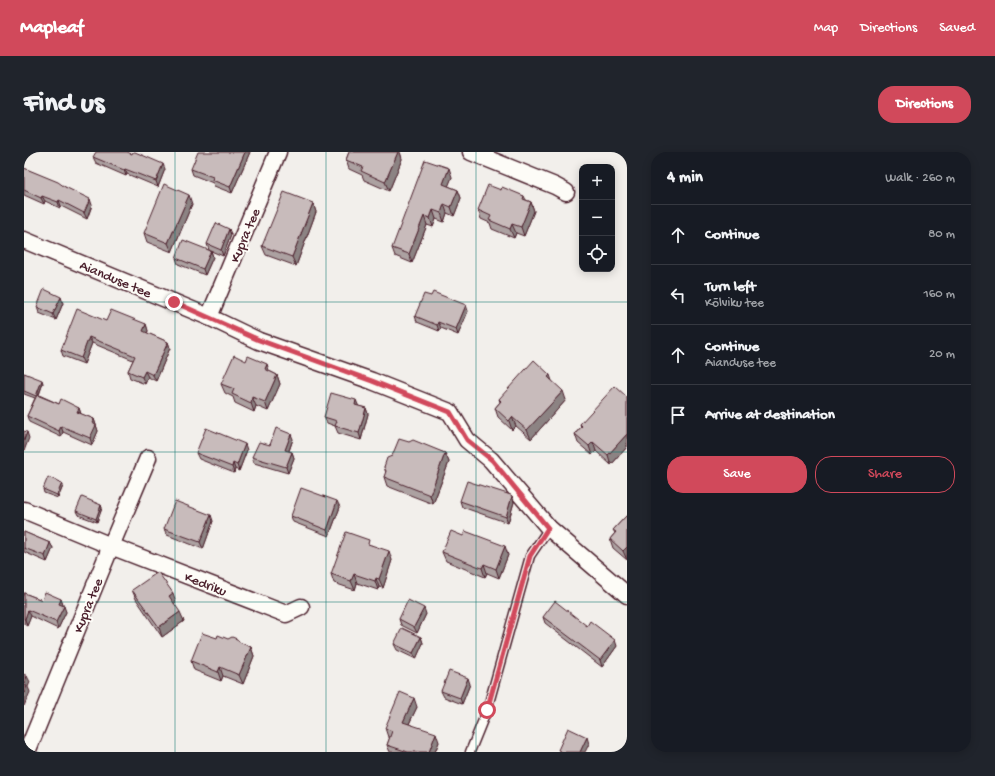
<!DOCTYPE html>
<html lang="en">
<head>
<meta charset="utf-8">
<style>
  body { margin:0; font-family:"Gochi Hand",sans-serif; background:#20242c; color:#f1f3f6 }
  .controls { position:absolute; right:12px; top:12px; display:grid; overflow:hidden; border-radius:8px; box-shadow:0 2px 10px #0003 }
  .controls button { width:36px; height:36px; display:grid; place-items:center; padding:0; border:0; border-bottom:1px solid #363941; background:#171b24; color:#f1f3f6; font:20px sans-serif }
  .stop { position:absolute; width:12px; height:12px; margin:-9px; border:3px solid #d1495b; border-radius:50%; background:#fff }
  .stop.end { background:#d1495b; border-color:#fff; box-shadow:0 1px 4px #0008 }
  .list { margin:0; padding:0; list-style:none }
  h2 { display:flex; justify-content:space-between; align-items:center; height:52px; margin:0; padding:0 16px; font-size:17px }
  h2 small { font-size:13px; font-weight:400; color:#9ea1a6 }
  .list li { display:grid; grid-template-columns:26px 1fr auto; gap:12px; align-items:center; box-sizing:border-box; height:60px; padding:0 16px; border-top:1px solid #363941 }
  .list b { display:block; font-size:15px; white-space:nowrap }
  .list p { margin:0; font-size:13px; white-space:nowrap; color:#9ea1a6 }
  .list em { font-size:13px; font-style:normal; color:#9ea1a6 }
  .actions { display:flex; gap:8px; padding:12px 16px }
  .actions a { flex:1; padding:9px 0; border:1px solid #d1495b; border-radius:16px; text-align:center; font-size:14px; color:#d1495b }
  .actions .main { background:#d1495b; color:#fff }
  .icon { flex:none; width:22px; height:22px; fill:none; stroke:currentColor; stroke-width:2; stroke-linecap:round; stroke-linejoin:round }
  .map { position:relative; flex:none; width:603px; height:600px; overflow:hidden; border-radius:16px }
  header { display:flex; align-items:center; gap:24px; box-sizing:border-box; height:56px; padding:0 20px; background:#d1495b; color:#fff }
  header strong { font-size:19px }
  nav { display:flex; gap:22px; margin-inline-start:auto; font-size:14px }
  .intro { display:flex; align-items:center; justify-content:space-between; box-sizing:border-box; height:96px; padding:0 24px }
  h1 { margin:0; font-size:28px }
  .button { padding:10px 18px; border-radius:16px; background:#d1495b; color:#fff; font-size:14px; font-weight:700 }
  main { display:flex; gap:24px; padding:0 24px }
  aside { flex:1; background:#171b24; border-radius:16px; box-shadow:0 2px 10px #0003 }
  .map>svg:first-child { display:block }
</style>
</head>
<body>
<header>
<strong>Mapleaf</strong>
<nav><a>Map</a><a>Directions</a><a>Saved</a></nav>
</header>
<div class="intro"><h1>Find us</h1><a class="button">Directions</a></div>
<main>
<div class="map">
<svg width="603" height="600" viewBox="0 0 603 600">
  <rect width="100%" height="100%" fill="#f2efeb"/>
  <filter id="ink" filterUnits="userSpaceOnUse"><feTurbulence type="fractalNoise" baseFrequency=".025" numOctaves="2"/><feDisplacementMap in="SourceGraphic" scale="8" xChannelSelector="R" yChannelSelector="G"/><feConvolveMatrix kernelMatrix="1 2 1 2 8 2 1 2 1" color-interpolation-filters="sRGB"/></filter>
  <g filter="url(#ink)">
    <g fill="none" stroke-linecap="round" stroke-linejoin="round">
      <!-- service casing -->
      <g stroke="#4a1f2b" stroke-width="11">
        <polyline id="service" points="446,600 463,558 506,404 525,376"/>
      </g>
      <!-- minor casing -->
      <g stroke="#4a1f2b" stroke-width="19">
        <g id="minor">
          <polyline points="447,0 531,34 542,40"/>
          <polyline points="0,88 185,165 235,189 348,229 426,260 443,288 467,308 525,376 603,443"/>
          <polyline points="185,165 254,0"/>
          <polyline points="0,358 87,394 262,462 277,455"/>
          <polyline points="3,600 87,394 124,306"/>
        </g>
      </g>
      <!-- service -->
      <use href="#service" stroke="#fdfcf7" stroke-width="8"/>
      <!-- minor -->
      <use href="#minor" stroke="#fdfcf7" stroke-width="16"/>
    </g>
    <!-- wall -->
    <g fill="#aca1a1" stroke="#4a1f2b">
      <polygon points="226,0 208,41 190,34 189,31 169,23 167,17"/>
      <polygon points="325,0 376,0 378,7 365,39 340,28 338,23 325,17 322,8"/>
      <polygon points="69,5 141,17 134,35 103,22 102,24 72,11"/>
      <polygon points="0,16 41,35 68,53 63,67 37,54 36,56 21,49 20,52 0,43"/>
      <polygon points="428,25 424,34 434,38 437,46 430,64 423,61 420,70 412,67 409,75 403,73 388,111 371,104 368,96"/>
      <polygon points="477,38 500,44 502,48 507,50 510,59 500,84 492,81 490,86 468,77 466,71 457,67 454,58"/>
      <polygon points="289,51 292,60 272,114 242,103 238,94"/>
      <polygon points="168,52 148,100 123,90 120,81"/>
      <polygon points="205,77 207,83 199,104 187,99 189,105 181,123 154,112 152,106 185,98 183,92"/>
      <polygon points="39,151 32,168 15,161 13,155"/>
      <polygon points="444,159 434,183 417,176 415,179 393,170 391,164"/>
      <polygon points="82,169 122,172 124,179 123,181 144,190 146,196 132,229 124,225 121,232 106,226 104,219 109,208 68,191 60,212 39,204 37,198"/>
      <polygon points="245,219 253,223 256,232 244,259 232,254 230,260 211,251 209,245 201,241 197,232"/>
      <polygon points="0,221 19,231 15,243 35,252 55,256 57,262 70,267 74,279 68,293 39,280 37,285 5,270 3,264 11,246 0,242"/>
      <polygon points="528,229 542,248 507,287 492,274 488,278 474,265 471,256 476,250 475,247"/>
      <polygon points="603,245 603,295 587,313 572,299 568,303 554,291 551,282 557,275 556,272"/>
      <polygon points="334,254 342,256 344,262 337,288 314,281 311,274 303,271 300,265"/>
      <polygon points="269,287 265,299 268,300 270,306 264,321 230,311 228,305 246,293"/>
      <polygon points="385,290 421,301 425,310 409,352 363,334 360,325 362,321 360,315 368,304"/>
      <polygon points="223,298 215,319 211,317 210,321 175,307 172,301"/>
      <polygon points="38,331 39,334 34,346 20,341 19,337"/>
      <polygon points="488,344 490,350 484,371 438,355 436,349"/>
      <polygon points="77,353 78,356 73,370 54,363 52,359"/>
      <polygon points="316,355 305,384 269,370 267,364"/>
      <polygon points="603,363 603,408 589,396 586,387 591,381 589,378"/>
      <polygon points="189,369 179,397 143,383 140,377"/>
      <polygon points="0,380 26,391 29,396 23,410 0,400"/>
      <polygon points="439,384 484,403 475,426 463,421 461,425 422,409 418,400"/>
      <polygon points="347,393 368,408 359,436 355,435 354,438 333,431 331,438 310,431 307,422"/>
      <polygon points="108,438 152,450 150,452 160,469 138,485 112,447"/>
      <polygon points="0,441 18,448 37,447 39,453 39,454 42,460 34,477 7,464 3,474 0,472"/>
      <polygon points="402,462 393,481 377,473 375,467"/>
      <polygon points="519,465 563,474 593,494 578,515 521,471"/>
      <polygon points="397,485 399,491 392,507 373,498 370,492"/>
      <polygon points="193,486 215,490 227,495 230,504 219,532 199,524 197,529 170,518 167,509"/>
      <polygon points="446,532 438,552 420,545 417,539"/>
      <polygon points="393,555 385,572 415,590 411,600 366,600 363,593 366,585 364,585 361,576"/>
    </g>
    <!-- shaded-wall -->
    <g fill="#8c8383" stroke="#4a1f2b">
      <polygon points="221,0 226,0 208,41 206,35"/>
      <polygon points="374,0 376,0 378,7 365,39 361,30"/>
      <polygon points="139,12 141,17 134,35 132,29"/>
      <polygon points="425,16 428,25 422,40 419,32"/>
      <polygon points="101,17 103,22 102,24 100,18"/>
      <polygon points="434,38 437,46 430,64 427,55"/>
      <polygon points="165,43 168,52 148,100 144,91"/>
      <polygon points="18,44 21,49 20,52 17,46"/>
      <polygon points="66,47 68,53 63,67 60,61"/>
      <polygon points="35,48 37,54 36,56 34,50"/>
      <polygon points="507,50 510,59 500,84 497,75"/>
      <polygon points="289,51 292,60 272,114 268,105"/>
      <polygon points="420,52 423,61 420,70 417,61"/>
      <polygon points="409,58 412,67 409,75 406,66"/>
      <polygon points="400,64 403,73 388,111 385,102"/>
      <polygon points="488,72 492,81 490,86 486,77"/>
      <polygon points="205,77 207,83 199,104 197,98"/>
      <polygon points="187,99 189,105 181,123 179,117"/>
      <polygon points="37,145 39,151 32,168 29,162"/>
      <polygon points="442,153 444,159 434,183 432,177"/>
      <polygon points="414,170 417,176 415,179 413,173"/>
      <polygon points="122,172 124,179 121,185 119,179"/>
      <polygon points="65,185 68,191 60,212 57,206"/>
      <polygon points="144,190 146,196 132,229 129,223"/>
      <polygon points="243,212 246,221 241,217"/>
      <polygon points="121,219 124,225 121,232 118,225"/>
      <polygon points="253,223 256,232 244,259 241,250"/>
      <polygon points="526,223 529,232 524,225"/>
      <polygon points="18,228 19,231 13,247 12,244"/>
      <polygon points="539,239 542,248 507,287 503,278"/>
      <polygon points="228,245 232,254 230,260 227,251"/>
      <polygon points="332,248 335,255 331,253"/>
      <polygon points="55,256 57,262 53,260"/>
      <polygon points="342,256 344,262 337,288 335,281"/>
      <polygon points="488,265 492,274 488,278 485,269"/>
      <polygon points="70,267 74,279 68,293 66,286 68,271"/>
      <polygon points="37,274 39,280 37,285 35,279"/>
      <polygon points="3,280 5,286 0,299 0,288"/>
      <polygon points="267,282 269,287 263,304 261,298"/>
      <polygon points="603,282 603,295 587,313 584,303"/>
      <polygon points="569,290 572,299 568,303 565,294"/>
      <polygon points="221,292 223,298 215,319 213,313"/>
      <polygon points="268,300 270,306 264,321 262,315"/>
      <polygon points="421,301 425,310 409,352 406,343"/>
      <polygon points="209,311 211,317 210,321 208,315"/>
      <polygon points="38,331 39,334 34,346 33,343"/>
      <polygon points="488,344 490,350 484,371 482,365"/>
      <polygon points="313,349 316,355 305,384 303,378"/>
      <polygon points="77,353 78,356 73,370 72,367"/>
      <polygon points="187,363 189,369 179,397 176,390"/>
      <polygon points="26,391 29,396 23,410 21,404"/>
      <polygon points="481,394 484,403 475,426 472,417"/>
      <polygon points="603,395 603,408 599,399"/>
      <polygon points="365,399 368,408 359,436 355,427"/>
      <polygon points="460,412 463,421 461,425 458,416"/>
      <polygon points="330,422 333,431 331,438 327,429"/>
      <polygon points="352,426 355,435 354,438 351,429"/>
      <polygon points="149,441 152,450 148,453 145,444"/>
      <polygon points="37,447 39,453 37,458 35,452"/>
      <polygon points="40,454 42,460 34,477 32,470"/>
      <polygon points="400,456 402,462 393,481 390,475"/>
      <polygon points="4,458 7,464 3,474 1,467"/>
      <polygon points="156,460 160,469 138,485 135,475"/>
      <polygon points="397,485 399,491 392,507 389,501"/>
      <polygon points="591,488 593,494 578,515 576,508"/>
      <polygon points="227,495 230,504 219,532 215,523"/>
      <polygon points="196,515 199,524 197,529 194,520"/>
      <polygon points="3,524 6,530 4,535 6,540 0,554 0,532"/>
      <polygon points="444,526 446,532 438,552 436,546"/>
      <polygon points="390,546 393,555 382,578 379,570"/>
      <polygon points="412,581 415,590 411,600 405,600"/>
      <polygon points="563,585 565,592 561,600 556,600"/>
    </g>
    <!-- building -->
    <g fill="#c8bbbb" stroke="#4a1f2b">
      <polygon points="72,0 103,0 108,2 109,0 111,0 139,12 132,29 101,17 100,18 69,5"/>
      <polygon points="174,0 221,0 206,35 188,28 189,25 167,17"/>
      <polygon points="325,0 374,0 361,30 337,19 339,15 322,8"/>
      <polygon points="401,8 425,16 419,32 434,38 427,55 420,52 417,61 409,58 406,66 400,64 385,102 368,96"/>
      <polygon points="0,16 34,30 41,35 66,47 60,61 35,48 34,50 18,44 17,46 0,38"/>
      <polygon points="140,32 165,43 144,91 120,81"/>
      <polygon points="464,33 477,38 478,35 500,44 499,47 507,50 497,75 488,72 486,77 465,68 467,64 454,58"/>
      <polygon points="260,40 289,51 268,105 238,94"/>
      <polygon points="192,71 205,77 197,98 183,92"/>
      <polygon points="159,88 187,99 179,117 152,106"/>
      <polygon points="20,137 37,145 29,162 13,155"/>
      <polygon points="409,140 442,153 432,177 414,170 413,173 391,164 400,142 407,144"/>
      <polygon points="53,157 82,169 87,158 122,172 119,179 144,190 129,223 121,219 118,225 104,219 111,204 65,185 57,206 37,198"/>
      <polygon points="210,203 222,209 224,204 243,212 241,217 253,223 241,250 228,245 227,251 208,242 210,237 197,232"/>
      <polygon points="510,208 526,223 524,225 539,239 503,278 488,265 485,269 471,256 477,249 475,247"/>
      <polygon points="0,221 18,228 12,244 0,239"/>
      <polygon points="591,234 603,245 603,282 584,303 569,290 565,294 551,282 558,274 556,272"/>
      <polygon points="307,241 332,248 331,253 342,256 335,281 311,274 313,269 300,265"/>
      <polygon points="13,243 35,252 37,247 55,256 53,260 70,267 68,271 72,273 66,286 37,274 35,279 3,264"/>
      <polygon points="182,276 221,292 213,313 209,311 208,315 172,301"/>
      <polygon points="252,276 267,282 261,298 268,300 262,315 228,305 235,290 246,293"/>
      <polygon points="0,279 3,280 0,288"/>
      <polygon points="375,287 385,290 389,288 421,301 406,343 360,325 362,319 360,315 363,306 368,304"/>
      <polygon points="24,325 38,331 33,343 19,337"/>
      <polygon points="443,329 487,343 488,344 482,365 436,349"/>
      <polygon points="277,336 313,349 303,378 267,364"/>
      <polygon points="58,345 77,353 72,367 52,359"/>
      <polygon points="151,349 187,363 176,390 140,377"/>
      <polygon points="603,363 603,395 599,399 586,387 592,380 589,378"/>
      <polygon points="427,379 439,384 441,379 481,394 472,417 460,412 458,416 418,400"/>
      <polygon points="0,380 26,391 21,404 0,396"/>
      <polygon points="322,380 345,388 344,392 365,399 355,427 352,426 351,429 330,422 327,429 307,422"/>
      <polygon points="134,420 149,441 145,444 156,460 135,475 108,438"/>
      <polygon points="21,440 37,447 35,452 40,454 32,470 4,458 1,467 0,467 0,441 18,448"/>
      <polygon points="384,448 400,456 390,475 375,467"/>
      <polygon points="531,449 563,474 566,469 591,488 576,508 519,465"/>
      <polygon points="378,476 397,485 389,501 370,492"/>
      <polygon points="178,481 193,486 194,483 204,487 208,485 213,487 215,490 227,495 215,523 196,515 194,520 167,509"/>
      <polygon points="425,519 444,526 436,546 417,539"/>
      <polygon points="0,522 3,524 0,532"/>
      <polygon points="0,533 3,534 0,542"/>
      <polygon points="376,540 390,546 379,570 412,581 405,600 384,600 363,593 368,579 361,576"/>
      <polygon points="544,576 563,585 556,600 538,600 534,598"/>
    </g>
  </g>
  <g fill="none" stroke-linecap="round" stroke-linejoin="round" filter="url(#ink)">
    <!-- route -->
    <polyline stroke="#d1495b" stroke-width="5" points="150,150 235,188 348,229 426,260 443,288 468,308 524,376 506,404 463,558"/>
  </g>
  <!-- grid -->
  <path fill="none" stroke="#0f766e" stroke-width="1" stroke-opacity="0.55" d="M 151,0 L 151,600M 302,0 L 302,600M 452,0 L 452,600M 0,150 L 603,150M 0,300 L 603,300M 0,450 L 603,450"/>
  <g text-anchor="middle" stroke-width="4" stroke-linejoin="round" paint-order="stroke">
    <!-- street labels -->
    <g font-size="14" fill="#4a1f2b" stroke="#fdfcf7">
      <text transform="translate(220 83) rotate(-67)" y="5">Kupra tee</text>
      <text transform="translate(92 126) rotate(23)" y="5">Aianduse tee</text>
      <text transform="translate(182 431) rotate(21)" y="5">Kedriku</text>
      <text transform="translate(63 453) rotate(-68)" y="5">Kupra tee</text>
    </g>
  </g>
</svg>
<div class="controls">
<button>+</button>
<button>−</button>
<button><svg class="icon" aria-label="locate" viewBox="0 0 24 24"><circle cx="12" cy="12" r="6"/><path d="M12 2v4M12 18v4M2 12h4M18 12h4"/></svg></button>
</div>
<div class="stop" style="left:463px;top:558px"></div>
<div class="stop end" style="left:150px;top:150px"></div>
</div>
<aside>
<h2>4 min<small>Walk · 260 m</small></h2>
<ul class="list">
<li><svg class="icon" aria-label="ahead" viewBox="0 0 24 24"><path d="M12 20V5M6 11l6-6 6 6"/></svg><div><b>Continue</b></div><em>80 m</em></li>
<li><svg class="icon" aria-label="left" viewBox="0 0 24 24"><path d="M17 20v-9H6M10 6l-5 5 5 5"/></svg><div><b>Turn left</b><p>Kõlviku tee</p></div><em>160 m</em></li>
<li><svg class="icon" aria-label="ahead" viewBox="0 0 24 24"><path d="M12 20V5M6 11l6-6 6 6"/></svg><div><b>Continue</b><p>Aianduse tee</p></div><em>20 m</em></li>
<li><svg class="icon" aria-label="arrive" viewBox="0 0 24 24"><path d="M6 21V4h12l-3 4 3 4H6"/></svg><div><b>Arrive at destination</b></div></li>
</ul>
<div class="actions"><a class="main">Save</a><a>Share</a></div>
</aside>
</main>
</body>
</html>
